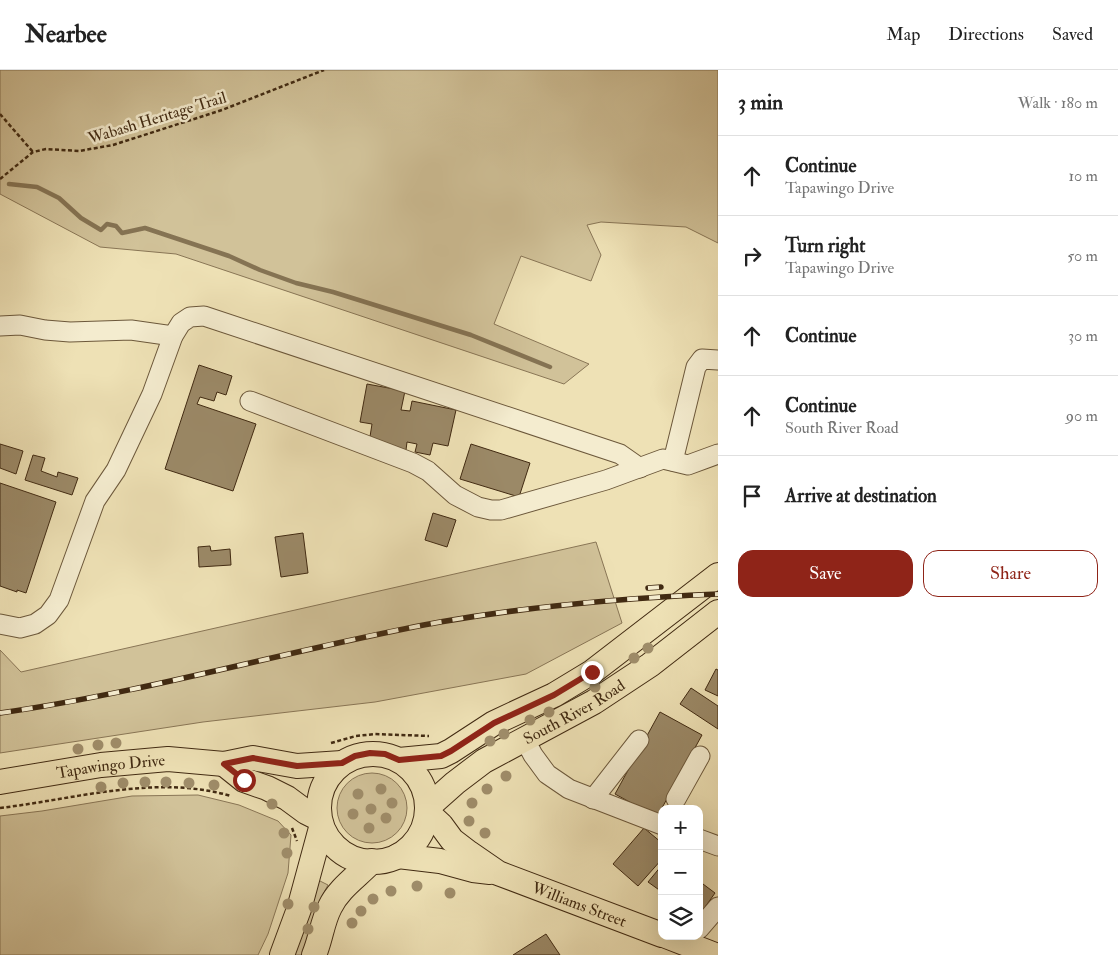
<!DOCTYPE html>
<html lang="en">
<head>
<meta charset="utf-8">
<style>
  body { margin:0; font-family:"IM FELL Double Pica",serif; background:#f6f6f6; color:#222 }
  .controls { position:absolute; right:15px; bottom:15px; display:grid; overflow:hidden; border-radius:10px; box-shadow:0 5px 20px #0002 }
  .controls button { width:45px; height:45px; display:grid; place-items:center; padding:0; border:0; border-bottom:1px solid #e0e0e0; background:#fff; color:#222; font:25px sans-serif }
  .stop { position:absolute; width:15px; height:15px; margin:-11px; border:4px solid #8f2418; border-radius:50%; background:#fff }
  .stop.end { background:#8f2418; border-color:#fff; box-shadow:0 1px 5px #0008 }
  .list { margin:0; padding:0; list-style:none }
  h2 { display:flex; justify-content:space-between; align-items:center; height:65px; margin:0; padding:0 20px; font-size:21px }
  h2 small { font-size:16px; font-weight:400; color:#767676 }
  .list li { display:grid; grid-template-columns:32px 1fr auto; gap:15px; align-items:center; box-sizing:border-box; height:80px; padding:0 20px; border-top:1px solid #e0e0e0 }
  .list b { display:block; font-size:19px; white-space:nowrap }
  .list p { margin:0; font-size:16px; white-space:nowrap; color:#767676 }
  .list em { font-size:16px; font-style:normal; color:#767676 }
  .actions { display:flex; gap:10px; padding:15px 20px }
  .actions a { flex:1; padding:11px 0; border:1px solid #8f2418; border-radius:15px; text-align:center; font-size:18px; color:#8f2418 }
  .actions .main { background:#8f2418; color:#fff }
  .icon { flex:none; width:28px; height:28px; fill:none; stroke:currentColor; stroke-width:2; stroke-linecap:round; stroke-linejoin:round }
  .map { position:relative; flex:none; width:718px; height:885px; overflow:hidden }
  header { display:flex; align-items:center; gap:30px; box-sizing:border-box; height:70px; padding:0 25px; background:#fff; border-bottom:1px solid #e0e0e0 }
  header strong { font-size:24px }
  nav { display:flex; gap:28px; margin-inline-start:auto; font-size:18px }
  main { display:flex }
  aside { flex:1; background:#fff }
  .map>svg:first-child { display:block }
</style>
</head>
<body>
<header>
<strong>Nearbee</strong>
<nav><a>Map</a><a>Directions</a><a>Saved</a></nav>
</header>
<main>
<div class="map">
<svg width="718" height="885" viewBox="0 0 718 885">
  <rect width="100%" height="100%" fill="#eee1b5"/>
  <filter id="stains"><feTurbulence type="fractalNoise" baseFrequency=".004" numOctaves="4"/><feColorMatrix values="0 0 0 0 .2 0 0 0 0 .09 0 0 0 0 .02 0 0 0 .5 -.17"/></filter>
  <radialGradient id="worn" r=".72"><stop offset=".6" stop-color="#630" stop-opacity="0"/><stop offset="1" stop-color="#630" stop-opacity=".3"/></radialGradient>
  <!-- green -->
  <g fill="#d1c299" stroke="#897656">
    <polygon points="0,0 718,0 718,173 686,157 601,152 587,155 601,185 591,211 521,186 494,254 589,294 564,314 176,184 100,177 0,124"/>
    <polygon points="596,472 622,553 526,604 375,632 203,652 0,683 0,580 21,602"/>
    <circle cx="372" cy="738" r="35"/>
    <polygon points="198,725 239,735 278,751 291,765 288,803 268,864 258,885 0,885 0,746 42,741 132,726"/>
    <path d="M 318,810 L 328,815 C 315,836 313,862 305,885 L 293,885 Z"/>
  </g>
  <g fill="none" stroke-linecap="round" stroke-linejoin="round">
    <!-- stream -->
    <polyline stroke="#857353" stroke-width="4.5" points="9,114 37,117 59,128 81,148 101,160 107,154 116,156 122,163 145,158 229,186 260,200 296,213 333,222 471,265 550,297"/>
  </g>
  <!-- building -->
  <g fill="#9b8967" stroke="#412a12">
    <polygon points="199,295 232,306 226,325 217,322 214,331 200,327 197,334 256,354 233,421 165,399"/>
    <polygon points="367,314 405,321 401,340 410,341 412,331 456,340 448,376 433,373 430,385 415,382 417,374 407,372 406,380 369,373 372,354 360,352"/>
    <polygon points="0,374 23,381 16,404 0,398"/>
    <polygon points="471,374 530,393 519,427 460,409"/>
    <polygon points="33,385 45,388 41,401 57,407 58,402 78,408 72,425 25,410"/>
    <polygon points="0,413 56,432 26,523 17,520 17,522 0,516"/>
    <polygon points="433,443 456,450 447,477 425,470"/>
    <polygon points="303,463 308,503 281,507 275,467"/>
    <polygon points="210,476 211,481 230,479 231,495 199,497 198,477"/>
    <polygon points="716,599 718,600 718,626 705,620"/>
    <polygon points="691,618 718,636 718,659 680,634"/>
    <polygon points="660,642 702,665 657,747 615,724"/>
    <polygon points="644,758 662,773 662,789 638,816 613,794"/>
    <polygon points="662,795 662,822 648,812"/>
    <polygon points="699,811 715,823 703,840 699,837"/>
    <polygon points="546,864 560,885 513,885"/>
  </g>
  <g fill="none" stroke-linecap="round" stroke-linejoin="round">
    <!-- minor casing -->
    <g stroke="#6c583b" stroke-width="21">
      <g id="minor">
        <polyline points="0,256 20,255 45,260 70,262 131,260 173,266"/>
        <polyline points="250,331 413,393 428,401 455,425 478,437 491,440 501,440 606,410 663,389 688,395 718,384"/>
        <polyline points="673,391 696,297 702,289 718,290"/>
        <polyline points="0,554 20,558 35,554 48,545 59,530 95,431 116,400 152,324 173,266 181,253 190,247 204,246 620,384 640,398"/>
        <polyline points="525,670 533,685 547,704 569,719 662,755"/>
        <polyline points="593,729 639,670"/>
        <polyline points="676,729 700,686"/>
        <polyline points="699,769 718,776"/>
        <polyline points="699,859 718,837"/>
      </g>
    </g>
    <!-- major casing -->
    <g stroke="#412a12" stroke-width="26">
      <g id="major">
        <circle cx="373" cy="738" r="54"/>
        <polyline points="399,690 441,686 451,681 494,653 554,625 592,602 718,505"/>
        <polyline points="224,694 244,710 267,718 287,728 306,742 318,748"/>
        <path id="s1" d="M 0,712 L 101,695 L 168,689 L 224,694 L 253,688 L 297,696 L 342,693"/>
        <path id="s2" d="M 428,737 L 455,713 L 484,691 L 594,632 L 650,595 L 718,542"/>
        <path id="s3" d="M 428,743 L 441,755 L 452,770 L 469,783 L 498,803 L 662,865"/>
        <polyline points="398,786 440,791 473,800 490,802"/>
        <polyline points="666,866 715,885"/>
        <polyline points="282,885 299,839 321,758"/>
        <path d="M 314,885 C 321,869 322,852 330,837 C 339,818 358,806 372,791"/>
      </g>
    </g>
    <!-- path -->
    <g stroke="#412a12" stroke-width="2.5" stroke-dasharray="4 2.5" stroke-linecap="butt">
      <polyline points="0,44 33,82"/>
      <polyline points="0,109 33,82 46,79 79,81 113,75 222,40 324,0"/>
      <polyline points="331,673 356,666 375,664 429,666"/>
      <path d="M 0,738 C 76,729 156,704 231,726"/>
      <polyline points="292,758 297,771"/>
    </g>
    <!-- minor -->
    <use href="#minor" stroke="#f4eccf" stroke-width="19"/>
    <!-- major -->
    <use href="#major" stroke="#eee1b5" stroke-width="24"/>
    <!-- rail casing -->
    <g stroke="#412a12" stroke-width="5.5">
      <g id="rail">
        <polyline points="648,518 661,517"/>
        <path d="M 0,643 C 148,622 293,579 440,552 C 532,536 625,528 718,524"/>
      </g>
    </g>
    <!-- rail -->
    <use href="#rail" stroke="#f4eccf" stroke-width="4" stroke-dasharray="11" stroke-linecap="butt"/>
  </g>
  <!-- trees -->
  <g fill="#9f8d6a">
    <circle cx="648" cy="578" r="5.5"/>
    <circle cx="634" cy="588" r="5.5"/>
    <circle cx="595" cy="617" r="5.5"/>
    <circle cx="549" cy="642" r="5.5"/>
    <circle cx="530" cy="650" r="5.5"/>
    <circle cx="504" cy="664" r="5.5"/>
    <circle cx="490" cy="671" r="5.5"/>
    <circle cx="116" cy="673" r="5.5"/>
    <circle cx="98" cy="675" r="5.5"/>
    <circle cx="78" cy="679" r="5.5"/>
    <circle cx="506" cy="706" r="5.5"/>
    <circle cx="145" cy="712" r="5.5"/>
    <circle cx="166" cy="712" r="5.5"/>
    <circle cx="123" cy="713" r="5.5"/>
    <circle cx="189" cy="713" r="5.5"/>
    <circle cx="214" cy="715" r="5.5"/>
    <circle cx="101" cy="717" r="5.5"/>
    <circle cx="381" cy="719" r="5.5"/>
    <circle cx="487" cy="719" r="5.5"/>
    <circle cx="358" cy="724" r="5.5"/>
    <circle cx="392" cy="733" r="5.5"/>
    <circle cx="472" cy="733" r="5.5"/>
    <circle cx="272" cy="734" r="5.5"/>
    <circle cx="371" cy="739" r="5.5"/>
    <circle cx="353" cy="744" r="5.5"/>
    <circle cx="386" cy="748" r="5.5"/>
    <circle cx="469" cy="751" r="5.5"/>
    <circle cx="369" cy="758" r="5.5"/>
    <circle cx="284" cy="763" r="5.5"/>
    <circle cx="485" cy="763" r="5.5"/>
    <circle cx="287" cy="783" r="5.5"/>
    <circle cx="417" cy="816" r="5.5"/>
    <circle cx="391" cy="821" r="5.5"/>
    <circle cx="450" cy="823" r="5.5"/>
    <circle cx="373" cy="829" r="5.5"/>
    <circle cx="288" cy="834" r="5.5"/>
    <circle cx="314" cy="837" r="5.5"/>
    <circle cx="361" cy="841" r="5.5"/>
    <circle cx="352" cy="853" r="5.5"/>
    <circle cx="308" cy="859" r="5.5"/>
  </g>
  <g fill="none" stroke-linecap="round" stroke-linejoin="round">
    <!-- route -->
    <polyline stroke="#8f2418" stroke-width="6" points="244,710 224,694 253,688 297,696 342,693 355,686 370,683 385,684 399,690 441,686 451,681 494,653 554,625 592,602"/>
  </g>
  <g text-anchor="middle" stroke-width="5" stroke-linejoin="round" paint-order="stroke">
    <!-- street labels -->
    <g font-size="16" fill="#412a12" stroke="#f4eccf">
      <text transform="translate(157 47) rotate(-17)" y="6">Wabash Heritage Trail</text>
      <text dy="6" stroke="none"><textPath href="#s2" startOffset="175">South River Road</textPath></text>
      <text dy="6" stroke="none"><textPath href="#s1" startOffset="112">Tapawingo Drive</textPath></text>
      <text dy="6" stroke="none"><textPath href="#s3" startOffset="180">Williams Street</textPath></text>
    </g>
  </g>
  <rect width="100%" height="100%" filter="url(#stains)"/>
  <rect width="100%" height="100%" fill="url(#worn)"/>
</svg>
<div class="controls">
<button>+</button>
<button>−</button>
<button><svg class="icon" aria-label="layers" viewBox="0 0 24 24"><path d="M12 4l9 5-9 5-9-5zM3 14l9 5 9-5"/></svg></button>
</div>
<div class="stop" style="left:244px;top:710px"></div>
<div class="stop end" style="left:592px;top:602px"></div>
</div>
<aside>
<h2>3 min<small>Walk · 180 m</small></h2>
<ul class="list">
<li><svg class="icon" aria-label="ahead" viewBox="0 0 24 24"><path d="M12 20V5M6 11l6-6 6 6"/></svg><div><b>Continue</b><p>Tapawingo Drive</p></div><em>10 m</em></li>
<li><svg class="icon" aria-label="right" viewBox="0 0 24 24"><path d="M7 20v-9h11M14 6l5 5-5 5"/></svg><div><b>Turn right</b><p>Tapawingo Drive</p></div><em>50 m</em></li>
<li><svg class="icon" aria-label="ahead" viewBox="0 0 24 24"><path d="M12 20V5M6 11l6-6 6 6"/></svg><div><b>Continue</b></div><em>30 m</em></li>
<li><svg class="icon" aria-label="ahead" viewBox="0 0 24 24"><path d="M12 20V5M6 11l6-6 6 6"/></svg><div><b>Continue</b><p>South River Road</p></div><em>90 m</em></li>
<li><svg class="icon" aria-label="arrive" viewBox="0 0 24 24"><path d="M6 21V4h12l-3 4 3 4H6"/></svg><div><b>Arrive at destination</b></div></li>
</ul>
<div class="actions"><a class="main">Save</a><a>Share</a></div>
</aside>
</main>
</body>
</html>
